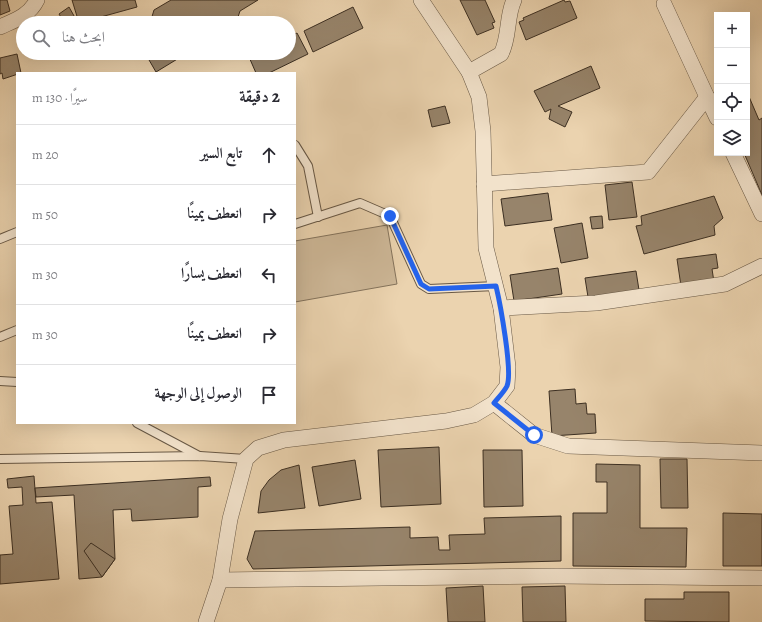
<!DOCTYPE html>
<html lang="ar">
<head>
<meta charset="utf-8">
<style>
  body { margin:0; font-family:Alegreya,Amiri,serif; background:#f2f2f3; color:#2b2b33; direction:rtl }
  .controls { position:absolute; right:12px; top:12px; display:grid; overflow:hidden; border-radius:0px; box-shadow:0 4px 16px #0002 }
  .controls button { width:36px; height:36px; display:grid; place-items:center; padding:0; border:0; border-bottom:1px solid #e1e1e2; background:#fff; color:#2b2b33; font:20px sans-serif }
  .stop { position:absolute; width:12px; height:12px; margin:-9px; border:3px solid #2563eb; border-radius:50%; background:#fff }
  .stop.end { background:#2563eb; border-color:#fff; box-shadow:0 1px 4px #0008 }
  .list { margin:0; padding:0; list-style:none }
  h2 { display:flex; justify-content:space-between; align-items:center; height:52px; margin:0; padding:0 16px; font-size:17px }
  h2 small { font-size:13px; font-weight:400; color:#7c7c81 }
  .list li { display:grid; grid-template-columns:26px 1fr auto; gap:12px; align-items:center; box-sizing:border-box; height:60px; padding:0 16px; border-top:1px solid #e1e1e2 }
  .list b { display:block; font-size:15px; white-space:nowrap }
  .list em { font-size:13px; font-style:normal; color:#7c7c81 }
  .icon { flex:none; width:22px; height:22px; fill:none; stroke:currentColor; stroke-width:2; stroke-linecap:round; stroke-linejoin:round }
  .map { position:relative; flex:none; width:762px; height:622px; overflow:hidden; direction:ltr }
  .search { position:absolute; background:#fff; box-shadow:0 4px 16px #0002; left:16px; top:16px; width:280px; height:44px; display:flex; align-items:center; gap:10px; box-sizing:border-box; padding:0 14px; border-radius:22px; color:#7c7c81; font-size:15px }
  .panel { position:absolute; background:#fff; box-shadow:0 4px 16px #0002; left:16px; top:72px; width:280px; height:352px; border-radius:0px; direction:rtl }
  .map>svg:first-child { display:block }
</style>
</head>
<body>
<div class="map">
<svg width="762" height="622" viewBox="0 0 762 622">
  <rect width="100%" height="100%" fill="#ebd3af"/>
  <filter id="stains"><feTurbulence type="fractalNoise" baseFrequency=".005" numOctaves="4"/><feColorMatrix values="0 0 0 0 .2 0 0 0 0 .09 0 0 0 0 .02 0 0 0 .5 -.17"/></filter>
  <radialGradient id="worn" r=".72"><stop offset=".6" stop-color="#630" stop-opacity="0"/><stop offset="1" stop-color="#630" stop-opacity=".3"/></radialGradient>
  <!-- green -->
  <polygon fill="#cdb797" stroke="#84735c" points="387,225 397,284 295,302 295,241"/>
  <!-- building -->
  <g fill="#97846b" stroke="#3c2f22">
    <polygon points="0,0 7,0 10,11 0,15"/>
    <polygon points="72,0 135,0 137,7 79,23"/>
    <polygon points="171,0 258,0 240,11 238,17 229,23 146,23 151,20 154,10"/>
    <polygon points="460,0 485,0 495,22 492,23 494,28 477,35"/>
    <polygon points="564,0 565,2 570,1 577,18 526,40 519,22 524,20 523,18"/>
    <polygon points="69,7 78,23 56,23 62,19 59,14"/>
    <polygon points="353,7 363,28 313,52 304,31"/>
    <polygon points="297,33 308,54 269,73 256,73 249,57 257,53 289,53 289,37"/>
    <polygon points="145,53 181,53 179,58 156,72"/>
    <polygon points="17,54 21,73 3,79 2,73 0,74 0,58"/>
    <polygon points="591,66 600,88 558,106 572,112 565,127 549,119 551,109 545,112 534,91"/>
    <polygon points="747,92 759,120 762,118 762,195 744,153 747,153"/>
    <polygon points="445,106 450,123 432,127 428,110"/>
    <polygon points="632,182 637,217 609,220 605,185"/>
    <polygon points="548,193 552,220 505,226 501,199"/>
    <polygon points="714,196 723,218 714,226 715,235 644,254 636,226 642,225 641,216"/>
    <polygon points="602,216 603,228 592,229 590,217"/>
    <polygon points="582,223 588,258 561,263 554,228"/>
    <polygon points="716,254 718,268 712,269 714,282 681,286 677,259"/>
    <polygon points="558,268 562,294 514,301 510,275"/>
    <polygon points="636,271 639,290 588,297 585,278"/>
    <polygon points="575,389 576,404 586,403 587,414 595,414 596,433 552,436 549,391"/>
    <polygon points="439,447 441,504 381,507 378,450"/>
    <polygon points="483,450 522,450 523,506 484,507"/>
    <polygon points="660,459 687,459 688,508 661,508"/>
    <polygon points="355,460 361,499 319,506 312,467"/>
    <polygon points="596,464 640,465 640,528 687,528 686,567 573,566 573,513 607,513 607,482 596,482"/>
    <polygon points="299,465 305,508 258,513 261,491 269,480 281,470"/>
    <polygon points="34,476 36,503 52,502 59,579 0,584 0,555 13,554 9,506 23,505 22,487 8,488 7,479"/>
    <polygon points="210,477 211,486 198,487 198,517 132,521 131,509 113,510 115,559 102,577 79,579 74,495 36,497 35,488"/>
    <polygon points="723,513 762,514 762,566 723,566"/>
    <polygon points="561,516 561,561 253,569 247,559 255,531 410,527 410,538 438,537 439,550 450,550 449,535 485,534 484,518"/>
    <polygon points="91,543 115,559 102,577 84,551"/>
    <polygon points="483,586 485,622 448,622 446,588"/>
    <polygon points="565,586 566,622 523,622 522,587"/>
    <polygon points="684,592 729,592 729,622 645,621 645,599 684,599"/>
  </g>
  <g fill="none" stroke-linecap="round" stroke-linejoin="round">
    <!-- service casing -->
    <g stroke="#685845" stroke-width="10">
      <g id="service">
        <polyline points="295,145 308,166 318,217"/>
        <polyline points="295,224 360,203 390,216 421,284 429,289 496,286"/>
        <polyline points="0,239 17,232"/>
        <polyline points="0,337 17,330"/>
        <polyline points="0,381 17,382"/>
        <polyline points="137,423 199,456"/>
        <polyline points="0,459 200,456 246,459"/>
      </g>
    </g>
    <!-- minor casing -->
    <g stroke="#685845" stroke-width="16">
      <g id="minor">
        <polyline points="664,4 707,97"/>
        <path d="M 0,27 C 15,20 29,16 37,0"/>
        <path d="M 469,72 L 501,54 C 510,37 506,17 514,0"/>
        <polyline points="733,153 762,214"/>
        <polyline points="484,184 648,172 707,97 717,118"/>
        <polyline points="501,308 596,303 725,284 762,266"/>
        <polyline points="494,403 534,435 568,446 762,453"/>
        <polyline points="220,580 557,576 762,578"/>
        <polyline points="206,622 220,580 230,519 246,459 258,448 284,440 446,421 474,415 494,403 507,386 508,367 501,308 486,248 483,131 479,97 469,72 421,0"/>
      </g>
    </g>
    <!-- service -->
    <use href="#service" stroke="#f2e2cb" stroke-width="8"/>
    <!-- minor -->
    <use href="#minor" stroke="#f2e2cb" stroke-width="15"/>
  </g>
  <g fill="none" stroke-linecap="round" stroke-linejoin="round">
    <!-- route -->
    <path stroke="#2563eb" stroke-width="5" d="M 390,216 L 421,284 L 429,289 L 496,286 C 500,303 513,372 507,386 C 504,392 498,398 494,403 L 534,435"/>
  </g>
  <rect width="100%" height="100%" filter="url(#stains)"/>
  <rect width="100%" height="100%" fill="url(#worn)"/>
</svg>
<div class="controls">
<button>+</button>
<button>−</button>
<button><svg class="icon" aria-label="locate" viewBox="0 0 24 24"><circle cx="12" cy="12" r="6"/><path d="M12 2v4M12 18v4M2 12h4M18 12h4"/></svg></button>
<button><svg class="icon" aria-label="layers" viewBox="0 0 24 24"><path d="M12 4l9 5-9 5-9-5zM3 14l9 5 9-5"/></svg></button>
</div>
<div class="stop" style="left:534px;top:435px"></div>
<div class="stop end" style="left:390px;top:216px"></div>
<div class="search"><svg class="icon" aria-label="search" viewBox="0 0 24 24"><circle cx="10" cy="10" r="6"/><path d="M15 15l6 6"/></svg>ابحث هنا</div>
<section class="panel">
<h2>2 دقيقة<small>سيرًا · 130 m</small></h2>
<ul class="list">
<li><svg class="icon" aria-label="ahead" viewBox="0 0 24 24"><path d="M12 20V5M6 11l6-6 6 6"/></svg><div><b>تابع السير</b></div><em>20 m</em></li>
<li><svg class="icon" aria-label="right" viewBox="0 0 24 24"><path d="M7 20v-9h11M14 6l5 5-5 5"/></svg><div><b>انعطف يمينًا</b></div><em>50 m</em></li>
<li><svg class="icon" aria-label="left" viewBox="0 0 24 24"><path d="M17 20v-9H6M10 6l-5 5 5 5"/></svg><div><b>انعطف يسارًا</b></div><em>30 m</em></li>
<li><svg class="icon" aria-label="right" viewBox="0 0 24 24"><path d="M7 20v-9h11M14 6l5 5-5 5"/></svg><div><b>انعطف يمينًا</b></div><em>30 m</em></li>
<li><svg class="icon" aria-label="arrive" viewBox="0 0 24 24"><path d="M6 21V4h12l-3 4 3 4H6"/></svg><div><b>الوصول إلى الوجهة</b></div></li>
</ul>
</section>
</div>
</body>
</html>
